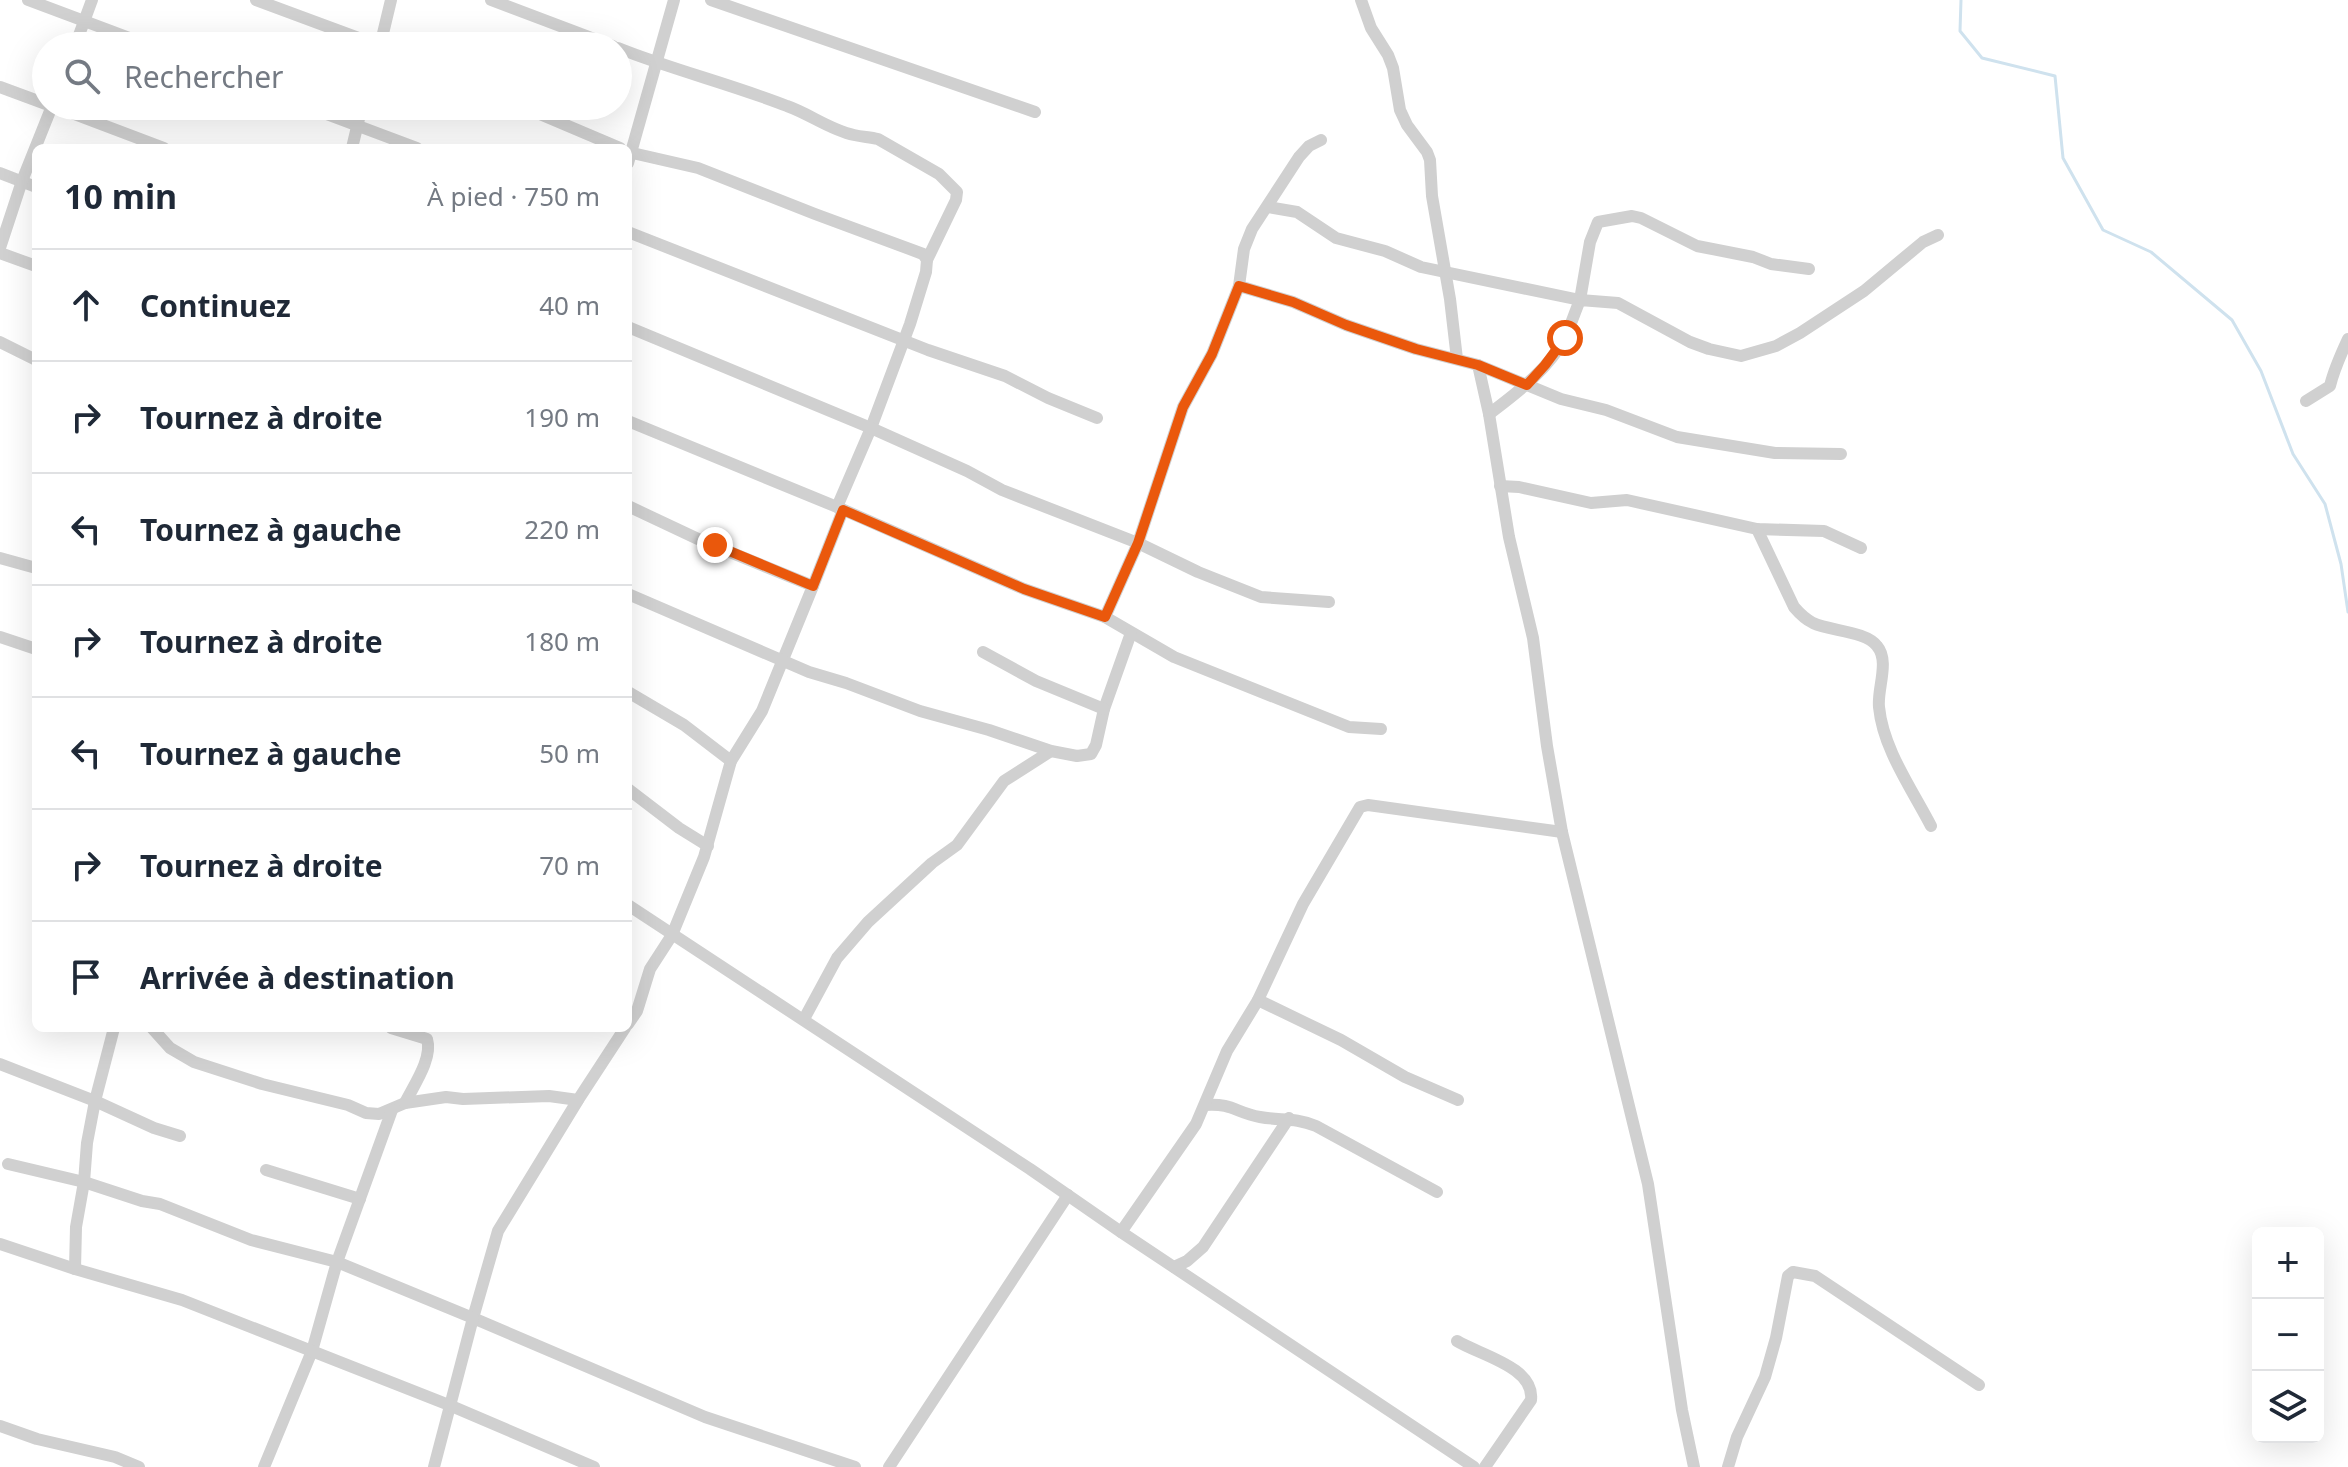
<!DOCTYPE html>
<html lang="fr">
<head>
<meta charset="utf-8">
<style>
  body { margin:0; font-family:"Noto Sans",sans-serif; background:#f6f6f7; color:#1f2937 }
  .controls { position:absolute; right:24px; bottom:24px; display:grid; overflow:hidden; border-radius:12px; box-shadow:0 8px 32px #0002 }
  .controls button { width:72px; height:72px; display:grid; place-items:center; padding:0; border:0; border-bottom:2px solid #e0e1e3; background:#fff; color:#1f2937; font:40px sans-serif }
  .stop { position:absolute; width:24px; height:24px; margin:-18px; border:6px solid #ea580c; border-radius:50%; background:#fff }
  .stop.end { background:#ea580c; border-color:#fff; box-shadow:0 2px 8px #0008 }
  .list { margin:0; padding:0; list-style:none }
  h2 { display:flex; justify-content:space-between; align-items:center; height:104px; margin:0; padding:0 32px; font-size:34px }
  h2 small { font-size:26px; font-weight:400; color:#747a83 }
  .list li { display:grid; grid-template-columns:52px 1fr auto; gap:24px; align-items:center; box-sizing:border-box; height:112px; padding:0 32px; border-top:2px solid #e0e1e3 }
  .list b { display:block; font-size:30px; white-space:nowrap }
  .list em { font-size:26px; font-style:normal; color:#747a83 }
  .icon { flex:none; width:44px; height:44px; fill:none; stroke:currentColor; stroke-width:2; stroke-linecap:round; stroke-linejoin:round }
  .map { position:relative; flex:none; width:2348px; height:1467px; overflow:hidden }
  .search { position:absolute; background:#fff; box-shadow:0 8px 32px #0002; left:32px; top:32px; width:600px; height:88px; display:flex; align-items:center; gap:20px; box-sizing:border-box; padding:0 28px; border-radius:44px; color:#747a83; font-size:30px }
  .panel { position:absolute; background:#fff; box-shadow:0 8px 32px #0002; left:32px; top:144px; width:600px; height:888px; border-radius:12px }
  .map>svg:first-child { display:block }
</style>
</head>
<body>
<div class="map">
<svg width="2348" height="1467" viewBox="0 0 2348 1467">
  <rect width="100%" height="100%" fill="#fff"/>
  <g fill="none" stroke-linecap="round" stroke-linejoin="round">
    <!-- stream -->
    <polyline stroke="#cfe2ee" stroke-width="3" points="1961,0 1960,31 1982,58 2055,76 2063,158 2103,230 2151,252 2232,320 2261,371 2293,454 2325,504 2341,564 2348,612"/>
    <!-- minor -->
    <g stroke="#d0d0d0" stroke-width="12">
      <polyline points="28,0 151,46"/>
      <polyline points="256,0 380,46 391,0"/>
      <polyline points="491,0 613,46"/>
      <polyline points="711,0 1035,112"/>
      <polyline points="1361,0 1371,28 1388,55 1393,68 1400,110 1407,125 1427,152 1430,160 1432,196 1450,299 1457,359"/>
      <polyline points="75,46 92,0"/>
      <path d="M 618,48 C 673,70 731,84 787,106 C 810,114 830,130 854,135 C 863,137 870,137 878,139 L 939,174 L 957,192 L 956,200 L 927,260"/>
      <polyline points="0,87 46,104"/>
      <polyline points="53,106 164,148"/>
      <polyline points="305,106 417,148"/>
      <polyline points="521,106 620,148"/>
      <polyline points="352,148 362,106"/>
      <polyline points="628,152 698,168 815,214 923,254 927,260 926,272 910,324 871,428 837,507"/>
      <polyline points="628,163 674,0"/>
      <polyline points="0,173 36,187"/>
      <polyline points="1268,207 1297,212 1336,238 1385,251 1421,267 1580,300 1590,242 1598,222 1632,216 1641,218 1697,246 1753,257 1771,264 1809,269"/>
      <polyline points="628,232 928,350 1005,376 1048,398 1097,418"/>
      <polyline points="0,248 22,181 52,106"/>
      <polyline points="0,253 36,266"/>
      <polyline points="1239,286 1293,302 1346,325 1416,349 1478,365 1561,399 1606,410 1677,437 1775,453 1841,454"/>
      <polyline points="628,327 871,428 967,471 1002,490 1138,543 1198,572 1261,597 1329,602"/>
      <polyline points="0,342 36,360"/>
      <polyline points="1478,365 1489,414 1509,537 1533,638 1547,746 1562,832 1648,1184 1682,1410 1694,1467"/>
      <path d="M 2306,401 L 2330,386 C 2334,369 2341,354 2348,339"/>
      <path d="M 1489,414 C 1518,392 1549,369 1566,336 C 1571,324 1575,312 1580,300 L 1618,303 L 1690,342 L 1709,349 L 1741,356 L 1776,346 L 1800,333 L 1864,291 L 1923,242 L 1938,235"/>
      <polyline points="628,421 837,507 1024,589 1105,617 1174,657 1349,727 1381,729"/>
      <polyline points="1500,486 1519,487 1591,503 1627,500 1757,529 1824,531 1861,548"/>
      <polyline points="628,506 698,539 813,586 762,711 731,761 704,857 672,935 650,969 637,1011 628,1024"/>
      <path d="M 1757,529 L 1794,607 C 1800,614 1805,619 1813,623 C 1830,631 1866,631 1877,646 C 1890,661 1877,689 1879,707 C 1883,749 1912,789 1931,826"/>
      <polyline points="0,558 36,568"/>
      <polyline points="813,586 843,510"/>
      <polyline points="628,594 809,672 846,683 920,711 989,730 1051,751 1077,756 1091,754 1096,745 1104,709 1131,633"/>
      <polyline points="1105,617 1138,543 1183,407 1212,354 1239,286 1244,249 1252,229 1299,157 1309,146 1321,140"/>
      <polyline points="0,637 36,649"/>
      <polyline points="983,652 1036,681 1104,709"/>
      <polyline points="628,692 684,725 731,761"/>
      <polyline points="628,789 679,828 708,846"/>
      <polyline points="628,905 1030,1169 1121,1232 1474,1467"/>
      <polyline points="1258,1000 1341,1040 1405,1077 1458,1100"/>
      <polyline points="804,1019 837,958 868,922 932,863 957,845 1004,781 1051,751"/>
      <polyline points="152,1028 170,1048 194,1062 262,1084 348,1105 366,1113 379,1114 405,1103 446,1097 463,1099 549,1096 578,1100"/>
      <path d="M 391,1028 L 427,1039 C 433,1058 414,1085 405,1103"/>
      <polyline points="625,1028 578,1100 498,1231 473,1318 705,1417 855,1467"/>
      <polyline points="0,1064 95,1101 154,1128 180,1136"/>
      <path d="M 1205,1105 C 1233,1103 1236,1113 1260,1117 C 1281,1121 1294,1117 1316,1126 L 1437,1192"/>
      <polyline points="392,1110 337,1262 473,1318 434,1467"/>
      <polyline points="8,1164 84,1182 142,1201 160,1204 251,1240 337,1262 312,1351 264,1467"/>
      <polyline points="266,1170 360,1199"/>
      <polyline points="1121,1232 1196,1124 1227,1051 1258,1000 1303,904 1360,807 1368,805 1562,832"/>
      <polyline points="0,1244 75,1269 182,1300 449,1405 594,1467"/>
      <polyline points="1174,1267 1187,1261 1203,1247 1289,1118"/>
      <polyline points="75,1269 76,1227 84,1182 87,1143 95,1101 114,1028"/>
      <path d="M 1457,1341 C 1480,1355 1535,1367 1531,1400 L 1485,1467"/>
      <polyline points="0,1426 37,1439 115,1457 139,1467"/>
      <polyline points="889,1467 1068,1195"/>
      <polyline points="1728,1467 1737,1437 1765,1377 1776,1338 1788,1276 1793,1272 1815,1276 1979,1385"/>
    </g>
  </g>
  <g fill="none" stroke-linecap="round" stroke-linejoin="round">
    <!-- route -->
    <polyline stroke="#ea580c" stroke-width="10" points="715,545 813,586 843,510 1024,589 1105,617 1138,543 1183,407 1212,354 1239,286 1293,302 1346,325 1416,349 1478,365 1527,385 1545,365 1565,338"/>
  </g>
</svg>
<div class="controls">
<button>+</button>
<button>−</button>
<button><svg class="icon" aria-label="layers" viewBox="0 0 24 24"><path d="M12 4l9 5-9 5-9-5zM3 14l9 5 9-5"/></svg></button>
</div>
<div class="stop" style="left:1565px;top:338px"></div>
<div class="stop end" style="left:715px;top:545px"></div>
<div class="search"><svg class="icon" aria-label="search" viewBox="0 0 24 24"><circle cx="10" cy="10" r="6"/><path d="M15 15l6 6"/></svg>Rechercher</div>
<section class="panel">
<h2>10 min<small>À pied · 750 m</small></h2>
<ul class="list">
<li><svg class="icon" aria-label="ahead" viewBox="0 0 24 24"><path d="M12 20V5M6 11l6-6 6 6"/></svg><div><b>Continuez</b></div><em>40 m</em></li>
<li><svg class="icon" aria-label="right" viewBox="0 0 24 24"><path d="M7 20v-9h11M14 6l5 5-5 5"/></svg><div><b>Tournez à droite</b></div><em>190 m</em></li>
<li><svg class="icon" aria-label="left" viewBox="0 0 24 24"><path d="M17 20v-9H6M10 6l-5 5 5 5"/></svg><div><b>Tournez à gauche</b></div><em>220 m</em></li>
<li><svg class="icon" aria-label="right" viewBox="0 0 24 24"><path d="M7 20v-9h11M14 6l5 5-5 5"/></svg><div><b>Tournez à droite</b></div><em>180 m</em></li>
<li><svg class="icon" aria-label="left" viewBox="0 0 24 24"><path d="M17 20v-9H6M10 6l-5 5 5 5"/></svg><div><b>Tournez à gauche</b></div><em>50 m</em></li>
<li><svg class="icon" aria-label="right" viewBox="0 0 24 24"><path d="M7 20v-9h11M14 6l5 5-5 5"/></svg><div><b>Tournez à droite</b></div><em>70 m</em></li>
<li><svg class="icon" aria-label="arrive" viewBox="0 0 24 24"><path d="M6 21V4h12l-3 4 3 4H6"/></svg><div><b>Arrivée à destination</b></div></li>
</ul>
</section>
</div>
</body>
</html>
